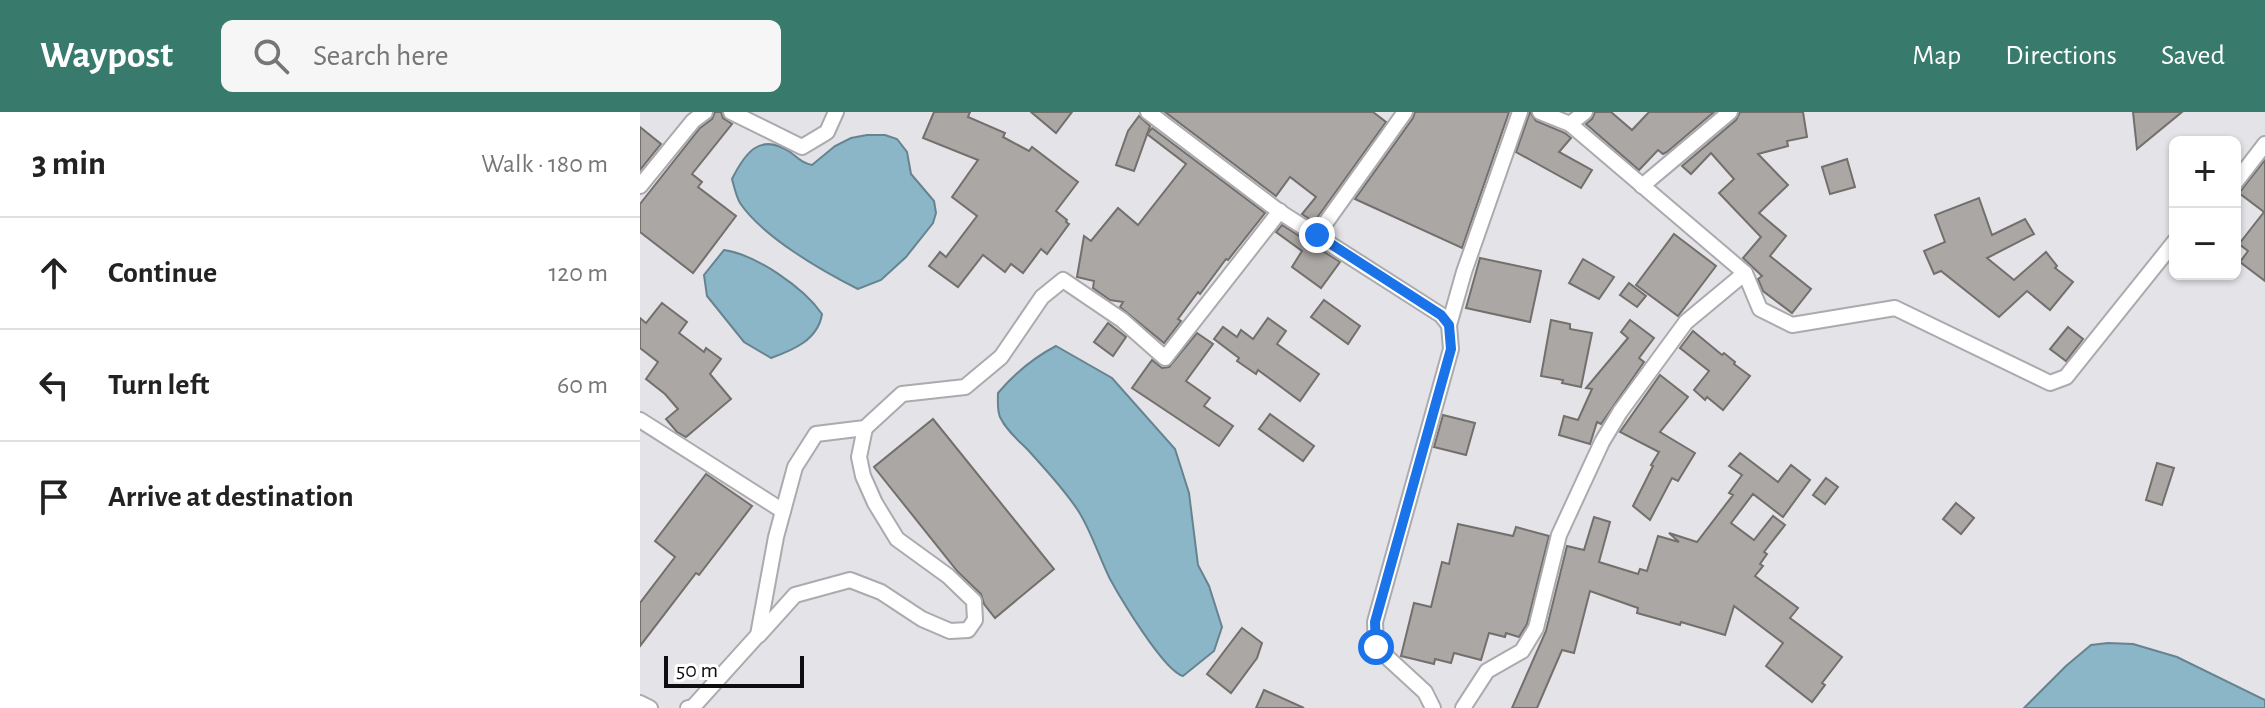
<!DOCTYPE html>
<html lang="en">
<head>
<meta charset="utf-8">
<style>
  body { margin:0; font-family:"Alegreya Sans",sans-serif; background:#f6f6f6; color:#222 }
  .controls { position:absolute; right:24px; top:24px; display:grid; overflow:hidden; border-radius:12px; box-shadow:0 2px 6px #0004 }
  .controls button { width:72px; height:72px; display:grid; place-items:center; padding:0; border:0; border-bottom:2px solid #e0e0e0; background:#fff; color:#222; font:40px sans-serif }
  .scale { position:absolute; left:24px; bottom:20px; width:140px; box-sizing:border-box; padding-left:8px; border:4px solid #0e0d0f; border-top:0; font-size:22px; line-height:28px; white-space:nowrap; color:#0e0d0f; -webkit-text-stroke:6px #fff; paint-order:stroke }
  .stop { position:absolute; width:24px; height:24px; margin:-18px; border:6px solid #1a73e8; border-radius:50%; background:#fff }
  .stop.end { background:#1a73e8; border-color:#fff; box-shadow:0 2px 8px #0008 }
  .list { margin:0; padding:0; list-style:none }
  h2 { display:flex; justify-content:space-between; align-items:center; height:104px; margin:0; padding:0 32px; font-size:34px }
  h2 small { font-size:26px; font-weight:400; color:#767676 }
  .list li { display:grid; grid-template-columns:52px 1fr auto; gap:24px; align-items:center; box-sizing:border-box; height:112px; padding:0 32px; border-top:2px solid #e0e0e0 }
  .list b { display:block; font-size:30px; white-space:nowrap }
  .list em { font-size:26px; font-style:normal; color:#767676 }
  .icon { flex:none; width:44px; height:44px; fill:none; stroke:currentColor; stroke-width:2; stroke-linecap:round; stroke-linejoin:round }
  .map { position:relative; flex:none; width:1625px; height:596px; overflow:hidden }
  header { display:flex; align-items:center; gap:48px; box-sizing:border-box; height:112px; padding:0 40px; background:#387a6c; color:#fff }
  header strong { font-size:38px }
  nav { display:flex; gap:44px; margin-inline-start:auto; font-size:28px }
  .search { width:560px; height:72px; background:#f6f6f6; display:flex; align-items:center; gap:20px; box-sizing:border-box; padding:0 28px; border-radius:12px; color:#767676; font-size:30px }
  main { display:flex }
  aside { flex:1; background:#fff }
  .map>svg:first-child { display:block }
</style>
</head>
<body>
<header>
<strong>Waypost</strong>
<div class="search"><svg class="icon" aria-label="search" viewBox="0 0 24 24"><circle cx="10" cy="10" r="6"/><path d="M15 15l6 6"/></svg>Search here</div>
<nav><a>Map</a><a>Directions</a><a>Saved</a></nav>
</header>
<main>
<aside>
<h2>3 min<small>Walk · 180 m</small></h2>
<ul class="list">
<li><svg class="icon" aria-label="ahead" viewBox="0 0 24 24"><path d="M12 20V5M6 11l6-6 6 6"/></svg><div><b>Continue</b></div><em>120 m</em></li>
<li><svg class="icon" aria-label="left" viewBox="0 0 24 24"><path d="M17 20v-9H6M10 6l-5 5 5 5"/></svg><div><b>Turn left</b></div><em>60 m</em></li>
<li><svg class="icon" aria-label="arrive" viewBox="0 0 24 24"><path d="M6 21V4h12l-3 4 3 4H6"/></svg><div><b>Arrive at destination</b></div></li>
</ul>
</aside>
<div class="map">
<svg width="1625" height="596" viewBox="0 0 1625 596">
  <rect width="100%" height="100%" fill="#e4e3e7"/>
  <!-- water -->
  <g fill="#8bb6c8" stroke="#668390" stroke-width="2">
    <path d="M 227,23 L 245,23 L 257,27 L 267,40 L 271,62 L 294,89 L 296,101 L 293,111 L 266,145 L 241,168 L 218,177 C 182,159 123,125 100,91 C 96,84 94,74 92,67 C 105,41 120,20 150,40 C 158,46 162,51 172,53 L 195,34 L 211,26 Z"/>
    <path d="M 84,138 C 117,143 164,176 182,202 C 178,228 153,238 131,246 L 104,230 L 67,184 L 64,163 Z"/>
    <path d="M 416,234 L 472,266 L 535,337 L 549,381 L 558,453 L 569,474 L 582,515 L 574,539 L 543,564 C 524,559 481,487 470,467 C 459,445 452,421 439,400 C 425,378 405,357 388,338 C 378,328 366,318 360,305 C 357,298 358,289 358,281 C 375,261 393,246 416,234 Z"/>
    <polygon points="1468,531 1493,532 1537,545 1625,588 1625,596 1384,596 1426,554 1451,533"/>
  </g>
  <!-- building -->
  <g fill="#aba7a4" stroke="#726f6c" stroke-width="2">
    <polygon points="75,0 81,0 83,6 92,12 52,62 62,70 58,75 96,104 53,161 0,120 0,92 60,16 72,7"/>
    <polygon points="294,0 330,0 328,5 365,21 363,25 389,39 392,35 438,70 416,99 427,108 426,110 429,112 407,142 401,137 383,161 371,152 365,160 343,143 318,175 289,154 300,140 306,145 337,104 312,85 338,48 283,26"/>
    <polygon points="391,0 432,0 416,21"/>
    <polygon points="525,0 733,0 746,10 674,110 662,102 676,85 650,65 636,84"/>
    <polygon points="775,0 869,0 822,136 715,87 773,6"/>
    <polygon points="890,0 896,9 925,21 931,26 919,40 952,58 941,76 876,40"/>
    <polygon points="955,0 971,0 992,18 1009,0 1074,0 1027,40 1023,42 1018,38 999,58 946,12 952,7"/>
    <polygon points="1100,0 1163,0 1167,25 1147,29 1148,34 1118,42 1148,73 1119,101 1146,124 1130,144 1171,177 1152,201 1123,179 1118,167 1122,164 1103,146 1121,125 1079,81 1094,67 1071,41 1051,62 1042,54 1096,8"/>
    <polygon points="1493,0 1542,0 1497,37"/>
    <polygon points="499,4 510,14 494,59 476,53 488,19"/>
    <polygon points="0,15 21,32 0,58"/>
    <polygon points="512,16 625,101 588,148 586,147 560,182 558,180 538,207 541,209 524,231 480,195 483,190 470,188 453,176 454,169 437,165 444,124 451,129 478,96 498,113 546,52 507,22"/>
    <polygon points="1207,47 1215,75 1190,82 1182,55"/>
    <polygon points="1625,48 1625,169 1600,150 1608,139 1599,132 1624,100 1599,81"/>
    <polygon points="1339,86 1352,123 1385,107 1394,122 1347,146 1374,168 1406,140 1417,154 1415,156 1433,170 1410,198 1387,179 1359,205 1301,159 1294,162 1284,139 1305,130 1295,103"/>
    <polygon points="642,113 700,150 681,176 652,155 662,139 636,120"/>
    <polygon points="1034,122 1076,154 1038,204 996,173"/>
    <polygon points="840,146 901,159 890,210 826,196"/>
    <polygon points="943,147 974,165 959,187 929,171"/>
    <polygon points="989,171 1006,184 997,195 980,183"/>
    <polygon points="684,188 720,214 708,232 671,205"/>
    <polygon points="22,191 47,210 39,221 64,240 66,236 81,247 70,262 91,287 46,325 37,320 26,307 38,297 25,282 6,267 18,250 0,236 0,206 6,211"/>
    <polygon points="628,206 646,219 637,232 679,262 660,289 618,258 616,262 597,249 599,246 574,227 583,215 597,225 601,218 613,227"/>
    <polygon points="911,208 930,212 930,217 952,221 941,275 922,271 923,268 901,264"/>
    <polygon points="990,208 1014,226 999,246 1004,250 961,312 957,310 950,332 919,323 924,304 938,308 952,277 946,276 988,226 981,220"/>
    <polygon points="468,211 486,225 473,244 454,230"/>
    <polygon points="1428,215 1443,227 1426,249 1410,237"/>
    <polygon points="1053,219 1082,243 1084,241 1095,250 1094,252 1110,264 1083,298 1067,285 1065,288 1054,278 1069,259 1040,236"/>
    <polygon points="557,221 573,232 546,269 570,286 564,294 593,314 579,334 492,276 512,248 522,256 529,255"/>
    <polygon points="1020,263 1048,285 1020,320 1055,341 1038,369 1032,366 1010,408 993,394 1013,354 1011,353 1019,340 980,320"/>
    <polygon points="630,302 674,334 663,349 619,317"/>
    <polygon points="803,303 835,311 826,343 794,335"/>
    <polygon points="293,307 414,457 355,506 344,492 341,482 318,460 234,355"/>
    <polygon points="1100,341 1138,370 1151,353 1170,368 1143,405 1113,382 1091,411 1114,428 1133,404 1145,413 1124,440 1127,442 1120,452 1123,454 1115,464 1158,496 1150,506 1202,545 1182,571 1185,573 1172,590 1126,554 1143,531 1094,494 1085,523 1041,510 1040,513 997,501 998,496 950,479 934,541 922,538 897,596 872,596 906,519 927,434 944,438 954,405 970,410 959,450 998,462 1000,457 1007,459 1018,424 1039,430 1029,421 1057,430 1093,383 1089,381 1102,363 1089,354"/>
    <polygon points="1517,351 1534,356 1522,393 1506,388"/>
    <polygon points="66,362 112,394 59,463 56,461 0,534 0,491 35,445 15,429"/>
    <polygon points="1186,366 1198,375 1185,392 1173,383"/>
    <polygon points="1316,391 1334,406 1321,422 1303,407"/>
    <polygon points="818,412 873,424 876,415 909,424 887,512 879,525 866,521 865,525 849,521 841,548 814,541 811,551 795,547 794,552 761,544 774,491 791,495 802,450 809,452"/>
    <polygon points="602,516 622,531 617,546 591,581 567,562"/>
    <polygon points="624,578 664,596 616,596"/>
  </g>
  <g fill="none" stroke-linecap="round" stroke-linejoin="round">
    <!-- street casing -->
    <g stroke="#abaaae" stroke-width="18">
      <g id="street">
        <polyline points="91,0 162,35 187,20 196,0"/>
        <polyline points="508,0 640,100 801,203 809,213 811,237 735,510 736,535 785,580 793,596"/>
        <polyline points="900,0 930,12 1105,161 1120,197 1152,213 1255,196 1410,271 1426,265 1535,129"/>
        <polyline points="930,12 945,0"/>
        <polyline points="1595,71 1625,32"/>
        <polyline points="0,74 53,9 65,0"/>
        <polyline points="1002,74 1090,0"/>
        <polyline points="677,123 765,0"/>
        <polyline points="809,213 824,160 880,0"/>
        <polyline points="0,308 143,399"/>
        <polyline points="119,523 155,483 210,468 241,480 282,507 310,519 328,518 335,508 334,489 308,464 257,427 235,391 223,364 219,345 225,316"/>
        <polyline points="0,591 10,596"/>
        <polyline points="48,596 53,595 118,523 136,425 155,355 176,322 225,316 262,282 325,275 361,245 402,185 423,168 482,208 525,246 640,99"/>
        <polyline points="823,596 847,559 882,539 896,516 919,423 962,330 980,300 1046,210 1105,161"/>
      </g>
    </g>
    <!-- street -->
    <use href="#street" stroke="#fff" stroke-width="14"/>
  </g>
  <g fill="none" stroke-linecap="round" stroke-linejoin="round">
    <!-- route -->
    <polyline stroke="#1a73e8" stroke-width="10" points="677,123 801,203 809,213 811,237 735,510 736,535"/>
  </g>
</svg>
<div class="controls">
<button>+</button>
<button>−</button>
</div>
<div class="scale">50 m</div>
<div class="stop" style="left:736px;top:535px"></div>
<div class="stop end" style="left:677px;top:123px"></div>
</div>
</main>
</body>
</html>
